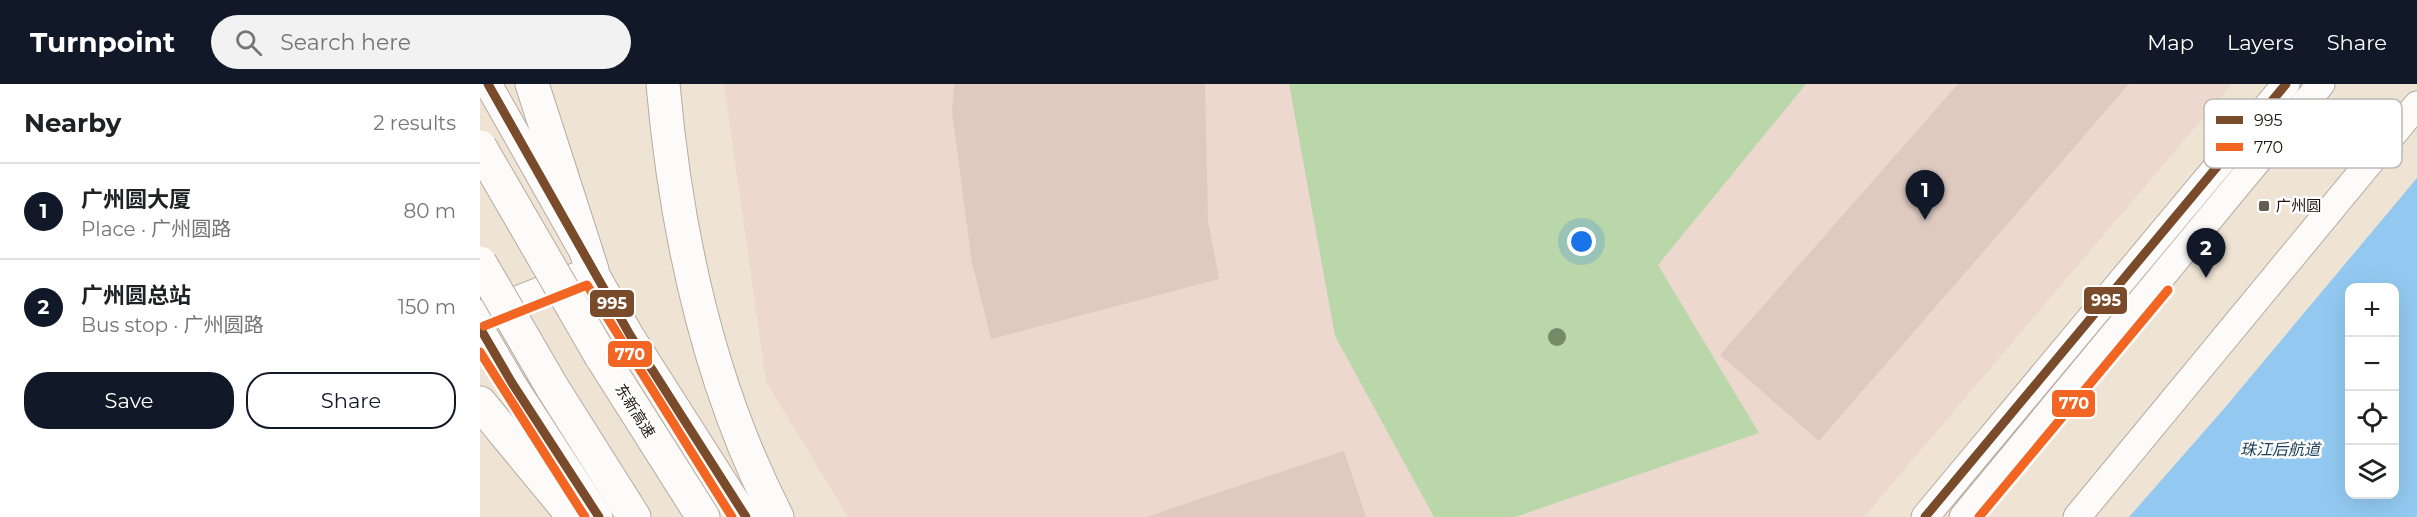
<!DOCTYPE html>
<html lang="en">
<head>
<meta charset="utf-8">
<style>
  body { margin:0; font-family:Montserrat,"Noto Sans SC",sans-serif; background:#f2f2f2; color:#202124 }
  .controls { position:absolute; right:18px; bottom:18px; display:grid; overflow:hidden; border-radius:12px; box-shadow:0 6px 24px #0002 }
  .controls button { width:54px; height:54px; display:grid; place-items:center; padding:0; border:0; border-bottom:2px solid #e0e0e0; background:#fff; color:#202124; font:30px sans-serif }
  .you { position:absolute; left:1102px; top:158px; width:21px; height:21px; margin:-15px; border:4px solid #fff; border-radius:50%; background:#1a73e8; box-shadow:0 0 0 9px #1a73e833 }
  .badge { display:grid; place-items:center; width:39px; height:39px; border-radius:50%; background:#111827; color:#fff; font-size:20px; font-weight:700 }
  .pin { position:absolute; translate:-50% -50px; filter:drop-shadow(0 2px 3px #0008) }
  .pin::after { content:''; position:absolute; top:32px; width:21px; height:18px; background:inherit; clip-path:polygon(0 0,100% 0,50% 100%) }
  .list { margin:0; padding:0; list-style:none }
  h2 { display:flex; justify-content:space-between; align-items:center; height:78px; margin:0; padding:0 24px; font-size:26px }
  h2 small { font-size:20px; font-weight:400; color:#757577 }
  .list li { display:grid; grid-template-columns:39px 1fr auto; gap:18px; align-items:center; box-sizing:border-box; height:96px; padding:0 24px; border-top:2px solid #e0e0e0 }
  .list b { display:block; font-size:22px; white-space:nowrap }
  .list p { margin:0; font-size:20px; white-space:nowrap; color:#757577 }
  .list em { font-size:20px; font-style:normal; color:#757577 }
  .actions { display:flex; gap:12px; padding:18px 24px }
  .actions a { flex:1; padding:14px 0; border:2px solid #111827; border-radius:24px; text-align:center; font-size:21px; color:#111827 }
  .actions .main { background:#111827; color:#fff }
  .icon { flex:none; width:33px; height:33px; fill:none; stroke:currentColor; stroke-width:2; stroke-linecap:round; stroke-linejoin:round }
  .map { position:relative; flex:none; width:1937px; height:433px; overflow:hidden }
  header { display:flex; align-items:center; gap:36px; box-sizing:border-box; height:84px; padding:0 30px; background:#111827; color:#fff }
  header strong { font-size:28px }
  nav { display:flex; gap:33px; margin-inline-start:auto; font-size:21px }
  .search { width:420px; height:54px; background:#f2f2f2; display:flex; align-items:center; gap:15px; box-sizing:border-box; padding:0 21px; border-radius:33px; color:#757577; font-size:22px }
  main { display:flex }
  aside { flex:1; background:#fff }
  .map>svg:first-child { display:block }
</style>
</head>
<body>
<header>
<strong>Turnpoint</strong>
<div class="search"><svg class="icon" aria-label="search" viewBox="0 0 24 24"><circle cx="10" cy="10" r="6"/><path d="M15 15l6 6"/></svg>Search here</div>
<nav><a>Map</a><a>Layers</a><a>Share</a></nav>
</header>
<main>
<aside>
<h2>Nearby<small>2 results</small></h2>
<ul class="list">
<li><span class="badge">1</span><div><b>广州圆大厦</b><p>Place · 广州圆路</p></div><em>80 m</em></li>
<li><span class="badge">2</span><div><b>广州圆总站</b><p>Bus stop · 广州圆路</p></div><em>150 m</em></li>
</ul>
<div class="actions"><a class="main">Save</a><a>Share</a></div>
</aside>
<div class="map">
<svg width="1937" height="433" viewBox="0 0 1937 433">
  <rect width="100%" height="100%" fill="#efe3d4"/>
  <!-- commercial -->
  <polygon fill="#ecd8cf" points="244,0 1752,0 1384,433 368,433 286,298"/>
  <!-- green -->
  <polygon fill="#bad7aa" points="809,0 1326,0 1178,181 1279,349 1035,433 954,433 855,252"/>
  <!-- water -->
  <path fill="#93c9f1" fill-rule="evenodd" d="M 1937,94 L 1937,433 L 1649,433 L 1742,327 ZM 1870,204 L 1914,204 L 1914,410 L 1870,410 Z"/>
  <!-- building -->
  <g fill="#decac1">
    <polygon points="474,0 725,0 728,137 739,195 511,255 492,179 472,28"/>
    <polygon points="1478,0 1649,0 1339,357 1240,271"/>
    <polygon points="864,367 886,433 667,433 716,416"/>
  </g>
  <g fill="none" stroke-linecap="round" stroke-linejoin="round">
    <!-- minor casing -->
    <g stroke="#b5aba0" stroke-width="29">
      <g id="minor">
        <polyline points="8,0 150,251 266,433"/>
        <polyline points="7,228 97,192"/>
        <polyline points="0,244 32,299 119,433"/>
        <polyline points="1445,433 1806,0"/>
        <polyline points="1483,433 1841,0"/>
        <polyline points="1597,433 1937,21"/>
      </g>
    </g>
    <!-- highway casing -->
    <g stroke="#b5aba0" stroke-width="35">
      <g id="highway">
        <polyline points="52,0 112,186"/>
        <path d="M 183,0 C 196,149 228,299 297,433"/>
        <polyline points="121,272 223,433"/>
        <polyline points="72,303 154,433"/>
        <polyline points="0,319 94,433"/>
      </g>
    </g>
    <!-- minor -->
    <use href="#minor" stroke="#fdfbf9" stroke-width="27"/>
    <!-- highway -->
    <use href="#highway" stroke="#fdfbf9" stroke-width="33"/>
    <!-- highway-bridge casing -->
    <g stroke="#b5aba0" stroke-width="35" stroke-linecap="butt">
      <g id="highway-bridge">
        <polyline points="0,63 121,272"/>
        <polyline points="0,179 72,303"/>
      </g>
    </g>
    <!-- highway-bridge -->
    <use href="#highway-bridge" stroke="#fdfbf9" stroke-width="33"/>
    <!-- bus-1 casing -->
    <g stroke="#fff" stroke-width="14">
      <g id="bus-1">
        <polyline points="8,0 150,251 266,433"/>
        <polyline points="0,244 32,299 119,433"/>
        <polyline points="1445,433 1806,0"/>
      </g>
    </g>
    <!-- bus-2 casing -->
    <g stroke="#fff" stroke-width="14">
      <g id="bus-2">
        <polyline points="4,242 107,201 252,433"/>
        <polyline points="0,268 105,433"/>
        <polyline points="1499,433 1688,206"/>
      </g>
    </g>
    <!-- bus-1 -->
    <use href="#bus-1" stroke="#7a4b2a" stroke-width="9"/>
    <!-- bus-2 -->
    <use href="#bus-2" stroke="#f26522" stroke-width="9"/>
  </g>
  <!-- trees -->
  <circle fill="#778a68" cx="1077" cy="253" r="9"/>
  <!-- markers -->
  <rect fill="#665d52" stroke="#fff" stroke-width="2" x="1778" y="116" width="12" height="12" rx="3"/>
  <g text-anchor="middle" stroke-width="5" stroke-linejoin="round" paint-order="stroke">
    <!-- poi labels -->
    <g font-size="15" fill="#1d150c" stroke="#fff" text-anchor="start">
      <text x="1796" y="127">广州圆</text>
    </g>
    <!-- street labels -->
    <g font-size="15" fill="#1d150c" stroke="#fff">
      <text transform="translate(155 327) rotate(58)" y="5">东新高速</text>
    </g>
    <!-- water labels -->
    <g font-size="16" font-style="italic" fill="#1e405b" stroke="#fff">
      <text x="1800" y="371">珠江后航道</text>
    </g>
  </g>
  <!-- legend -->
  <rect x="1724" y="15" width="198" height="69" rx="9" fill="#fff" stroke="#bbb9b6" stroke-width="1.5"/>
  <rect x="1736" y="32" width="27" height="8" fill="#7a4b2a"/>
  <rect x="1736" y="59" width="27" height="8" fill="#f26522"/>
  <g font-size="16" fill="#1d150c">
    <text x="1774" y="42">995</text>
    <text x="1774" y="69">770</text>
  </g>
  <g stroke="#fff" stroke-width="2">
    <rect x="1603" y="202" width="45" height="29" rx="6" fill="#7a4b2a"/>
    <rect x="109" y="205" width="46" height="29" rx="6" fill="#7a4b2a"/>
    <rect x="127" y="256" width="46" height="28" rx="6" fill="#f26522"/>
    <rect x="1571" y="305" width="45" height="29" rx="6" fill="#f26522"/>
  </g>
  <g font-size="16" text-anchor="middle" font-weight="bold" fill="#fff">
    <text x="1626" y="222">995</text>
    <text x="132" y="225">995</text>
    <text x="150" y="276">770</text>
    <text x="1594" y="325">770</text>
  </g>
</svg>
<div class="controls">
<button>+</button>
<button>−</button>
<button><svg class="icon" aria-label="locate" viewBox="0 0 24 24"><circle cx="12" cy="12" r="6"/><path d="M12 2v4M12 18v4M2 12h4M18 12h4"/></svg></button>
<button><svg class="icon" aria-label="layers" viewBox="0 0 24 24"><path d="M12 4l9 5-9 5-9-5zM3 14l9 5 9-5"/></svg></button>
</div>
<div class="you"></div>
<div class="pin badge" style="left:1445px;top:136px">1</div>
<div class="pin badge" style="left:1726px;top:194px">2</div>
</div>
</main>
</body>
</html>
